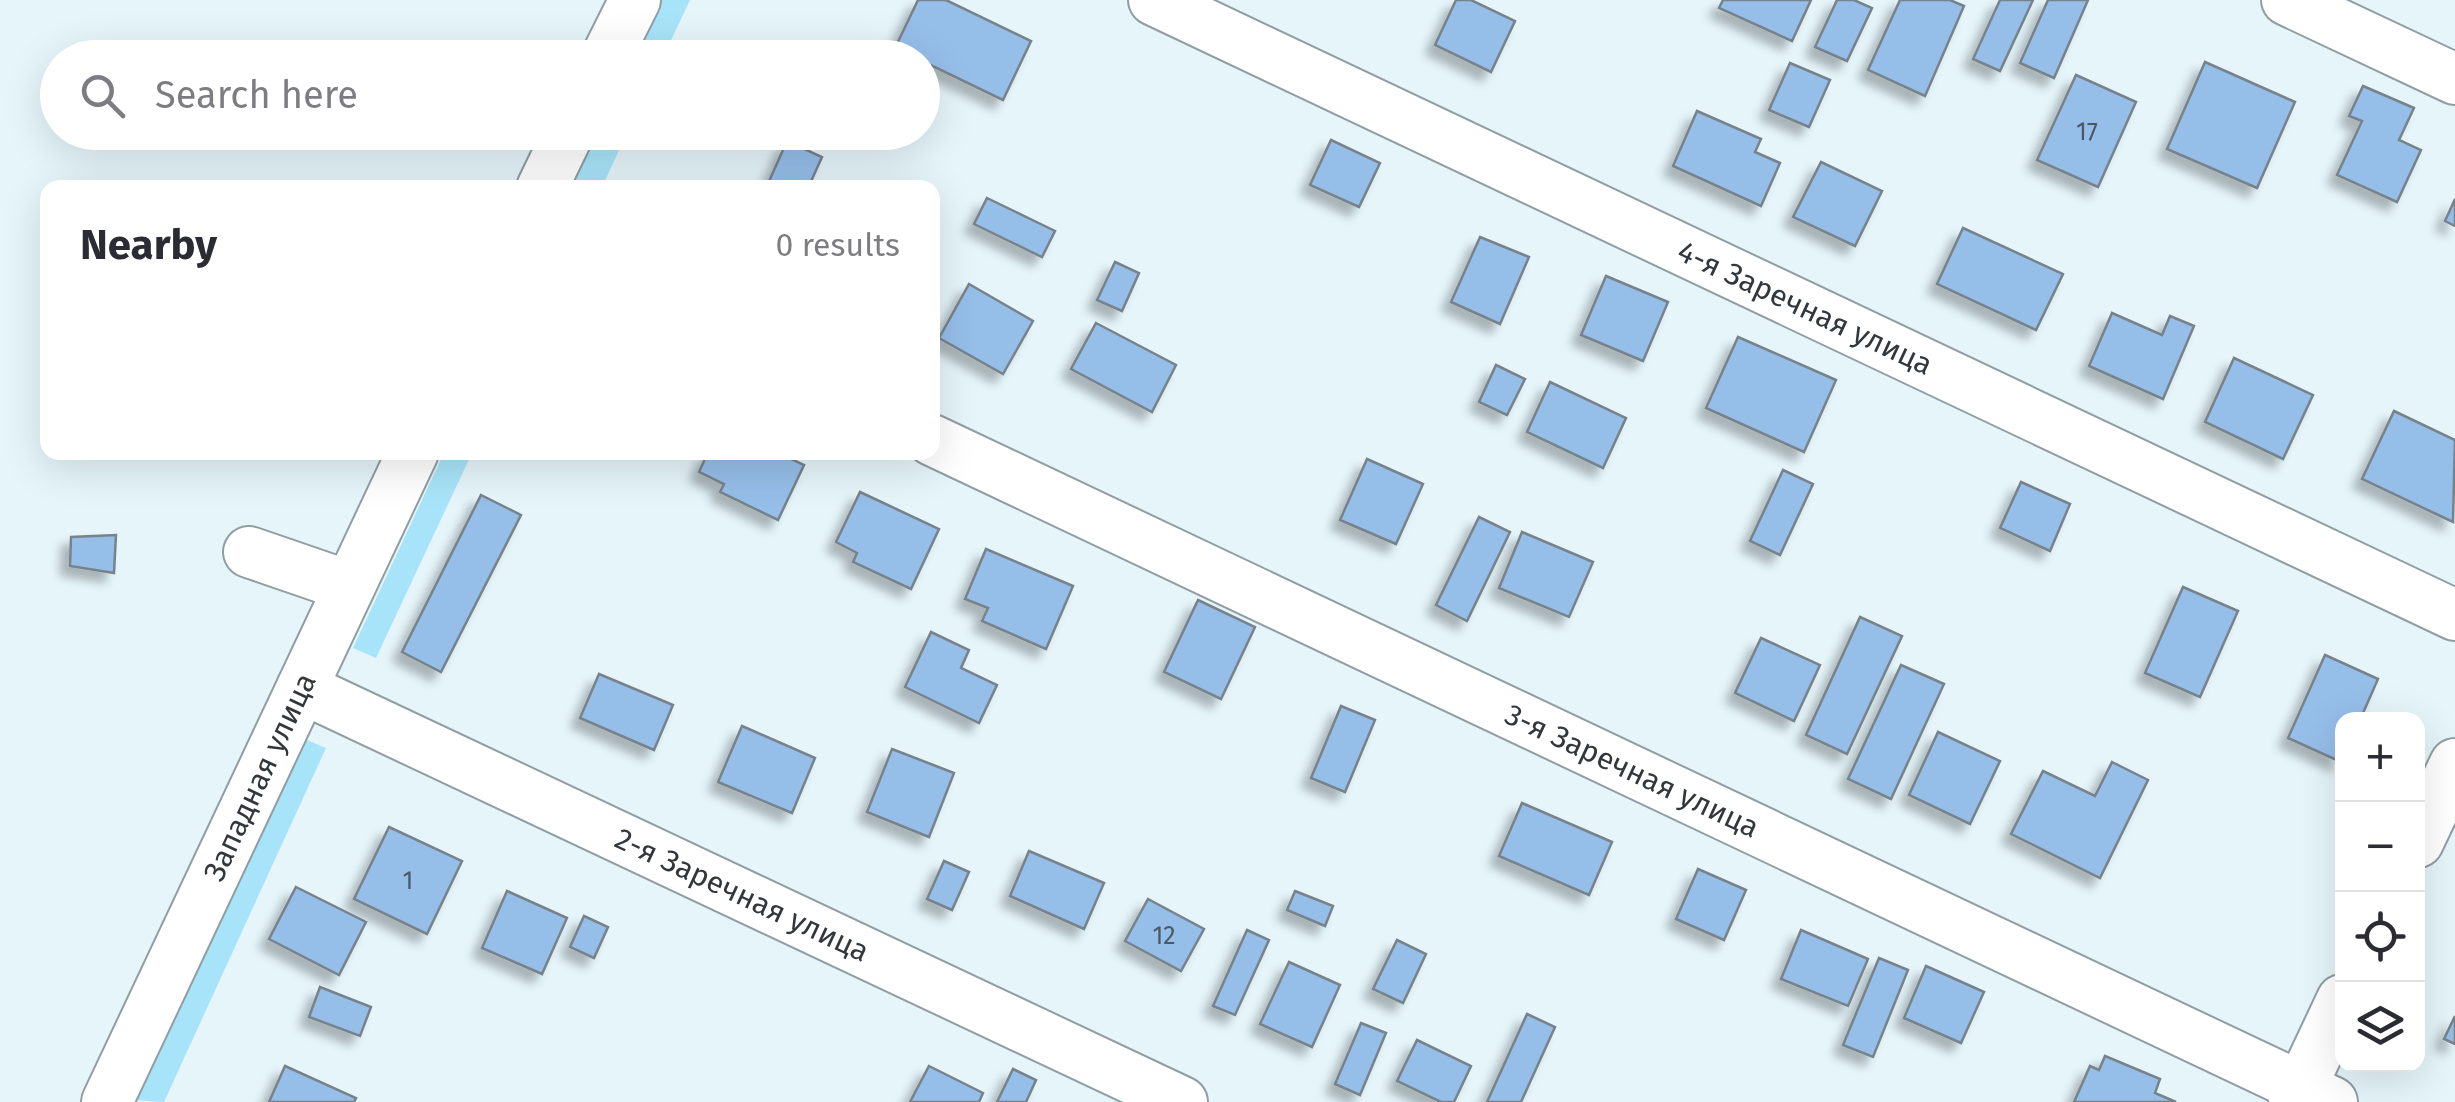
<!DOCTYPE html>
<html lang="en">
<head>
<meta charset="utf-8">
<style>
  body { margin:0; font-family:"Fira Sans",sans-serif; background:#f7f7f7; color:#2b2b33 }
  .controls { position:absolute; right:30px; bottom:30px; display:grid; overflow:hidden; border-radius:20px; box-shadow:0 10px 40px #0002 }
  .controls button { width:90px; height:90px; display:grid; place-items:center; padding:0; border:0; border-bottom:2px solid #e1e1e2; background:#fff; color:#2b2b33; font:50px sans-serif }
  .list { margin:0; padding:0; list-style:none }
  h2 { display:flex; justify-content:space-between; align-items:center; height:130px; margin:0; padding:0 40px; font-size:42px }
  h2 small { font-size:32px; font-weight:400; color:#7c7c81 }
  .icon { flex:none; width:55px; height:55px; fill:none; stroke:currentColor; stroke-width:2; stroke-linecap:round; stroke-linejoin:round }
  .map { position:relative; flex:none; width:2455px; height:1102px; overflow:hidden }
  .search { position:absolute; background:#fff; box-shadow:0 10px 40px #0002; left:40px; top:40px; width:900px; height:110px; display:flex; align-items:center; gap:25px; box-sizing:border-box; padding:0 35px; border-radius:55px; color:#7c7c81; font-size:38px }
  .panel { position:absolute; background:#fff; box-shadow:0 10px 40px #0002; left:40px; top:180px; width:900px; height:280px; border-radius:20px }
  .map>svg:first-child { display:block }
</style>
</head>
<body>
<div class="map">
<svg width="2455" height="1102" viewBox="0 0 2455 1102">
  <defs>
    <filter id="shadow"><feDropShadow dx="-9" dy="9" stdDeviation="5" flood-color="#0004"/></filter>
  </defs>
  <rect width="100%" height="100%" fill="#e5f5fa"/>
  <!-- green -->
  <g fill="#a8e4f9">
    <polygon points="659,0 690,0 663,57 632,58"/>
    <polygon points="596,133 627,133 602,187 571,188"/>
    <polygon points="444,453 472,453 376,658 353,648"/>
    <polygon points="300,737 326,748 164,1102 133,1100"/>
  </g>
  <!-- building -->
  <g fill="#95bee9" stroke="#78828b" stroke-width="2.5" filter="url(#shadow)">
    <polygon points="918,0 946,0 1031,41 1003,100 922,61 922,58 914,58 895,48"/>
    <polygon points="1456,0 1471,0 1515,21 1491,72 1435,45"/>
    <polygon points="1723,0 1811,0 1792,41 1719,8"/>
    <polygon points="1837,0 1854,0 1872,8 1847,61 1815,47"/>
    <polygon points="1900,0 1950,0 1964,6 1925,96 1868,70"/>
    <polygon points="2000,0 2033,0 2000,71 1973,59"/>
    <polygon points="2048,0 2088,0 2054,78 2020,63"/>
    <polygon points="2205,62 2295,102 2257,188 2167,149"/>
    <polygon points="1790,63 1830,80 1809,127 1769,110"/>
    <polygon points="2076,75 2136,102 2098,187 2037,160"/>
    <polygon points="2363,86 2414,108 2399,140 2421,150 2397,202 2337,175 2362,121 2349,116"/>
    <polygon points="1697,111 1761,139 1755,152 1780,163 1761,206 1673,166"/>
    <polygon points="1331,140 1380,163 1359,207 1310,185"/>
    <polygon points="787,141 822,157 808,188 766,188"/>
    <polygon points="1821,162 1882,191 1855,246 1793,217"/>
    <polygon points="987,198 1055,231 1042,257 974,224"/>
    <polygon points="2455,199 2455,226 2445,221"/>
    <polygon points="1963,228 2063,274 2036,330 1937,284"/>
    <polygon points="1480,237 1529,257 1500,324 1451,302"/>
    <polygon points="1115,262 1139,273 1122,311 1097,300"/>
    <polygon points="1606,276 1668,302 1643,361 1581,335"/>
    <polygon points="969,284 1033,321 1003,374 939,338"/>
    <polygon points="2112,313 2162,335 2170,316 2194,326 2163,399 2089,366"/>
    <polygon points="1096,323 1176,365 1152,412 1071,369"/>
    <polygon points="1738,337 1836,380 1804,452 1706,408"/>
    <polygon points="2234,358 2313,395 2283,459 2205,422"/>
    <polygon points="1496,365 1525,379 1507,415 1479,402"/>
    <polygon points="1550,382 1626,418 1603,468 1527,432"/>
    <polygon points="2394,411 2455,440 2453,522 2362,479"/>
    <polygon points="708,452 777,452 804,465 778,520 720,492 724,484 699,472"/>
    <polygon points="1367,459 1423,484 1396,544 1340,520"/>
    <polygon points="1783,470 1813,484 1780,555 1750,541"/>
    <polygon points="2021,482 2070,504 2050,551 2000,528"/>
    <polygon points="860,492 939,529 911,589 853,562 857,553 836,542"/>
    <polygon points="481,495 521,515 441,672 402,652"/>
    <polygon points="1479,517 1510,532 1467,621 1436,605"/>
    <polygon points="1522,532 1593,562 1569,617 1499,588"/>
    <polygon points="116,535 114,573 70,566 71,537"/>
    <polygon points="986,549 1073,586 1046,649 982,621 988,608 965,599"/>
    <polygon points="2183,587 2238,611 2200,697 2145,673"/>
    <polygon points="1198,600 1255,627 1221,699 1164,672"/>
    <polygon points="1860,617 1902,636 1847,754 1806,735"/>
    <polygon points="931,632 969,650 961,668 997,685 979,723 905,687"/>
    <polygon points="1761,638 1820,665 1794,721 1735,693"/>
    <polygon points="2325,655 2378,679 2360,720 2342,720 2341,762 2288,738"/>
    <polygon points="1901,665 1944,684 1891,799 1848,779"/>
    <polygon points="599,674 673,705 654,750 580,718"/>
    <polygon points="1341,706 1375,720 1345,792 1311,778"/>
    <polygon points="742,726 815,758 792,813 718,782"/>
    <polygon points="1938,732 2000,761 1970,824 1909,795"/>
    <polygon points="892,749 954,773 929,837 867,812"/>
    <polygon points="2112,762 2148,780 2100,878 2011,834 2043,771 2095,796"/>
    <polygon points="1522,803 1612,842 1589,895 1499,856"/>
    <polygon points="389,827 462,861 427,934 354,899"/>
    <polygon points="1029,851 1104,883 1084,929 1010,896"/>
    <polygon points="944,861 969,872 952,910 927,899"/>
    <polygon points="1698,869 1746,890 1724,940 1676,919"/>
    <polygon points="296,887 366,922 339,975 269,939"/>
    <polygon points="507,891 567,918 542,974 482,948"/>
    <polygon points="1295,891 1333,906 1325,926 1287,910"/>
    <polygon points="1148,899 1204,929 1181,971 1125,941"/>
    <polygon points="584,916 608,927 594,958 570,947"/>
    <polygon points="1247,930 1269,940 1235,1015 1213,1006"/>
    <polygon points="1801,930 1868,959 1848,1006 1781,979"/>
    <polygon points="1397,940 1426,954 1403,1003 1373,989"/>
    <polygon points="1879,958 1908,970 1873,1057 1843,1045"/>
    <polygon points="1289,962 1340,985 1312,1047 1260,1024"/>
    <polygon points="1926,966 1984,992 1961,1043 1904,1018"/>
    <polygon points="320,987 371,1007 360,1036 309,1017"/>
    <polygon points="1527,1014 1555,1027 1521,1102 1487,1102"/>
    <polygon points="2455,1016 2455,1044 2444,1039"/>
    <polygon points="1361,1023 1386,1033 1360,1095 1335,1084"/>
    <polygon points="1417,1040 1471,1066 1454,1102 1441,1102 1397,1081"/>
    <polygon points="2105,1056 2160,1079 2155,1093 2176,1102 2074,1102 2090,1066 2099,1070"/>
    <polygon points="285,1066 356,1098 354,1102 269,1102"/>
    <polygon points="929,1066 983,1093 979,1102 910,1102"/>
    <polygon points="1013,1069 1036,1080 1026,1102 997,1102"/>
  </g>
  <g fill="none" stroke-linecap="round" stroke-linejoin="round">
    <!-- minor casing -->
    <g stroke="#8f9ea3" stroke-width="54">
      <g id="minor">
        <polyline points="1154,0 2455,615"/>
        <polyline points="2287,0 2455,79"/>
        <polyline points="606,58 635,0"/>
        <polyline points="542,188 569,132"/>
        <polyline points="932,440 2332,1102"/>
        <polyline points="249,552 348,586"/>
        <polyline points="302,688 1182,1102"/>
        <polyline points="2418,842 2455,764"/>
        <polyline points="107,1102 413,452"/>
        <polyline points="2294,1102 2342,1000"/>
      </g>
    </g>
    <!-- minor -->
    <use href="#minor" stroke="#fff" stroke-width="50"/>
  </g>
  <g text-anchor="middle" stroke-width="8" stroke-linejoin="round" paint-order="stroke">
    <!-- number labels -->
    <g font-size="25" fill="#4a5966">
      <text x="2087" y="140">17</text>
      <text x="408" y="889">1</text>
      <text x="1164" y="944">12</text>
    </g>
    <!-- street labels -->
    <g font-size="30" fill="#31373a" stroke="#fff">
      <text transform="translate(1805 308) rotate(25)" y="10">4-я Заречная улица</text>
      <text transform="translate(1632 771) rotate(25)" y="10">3-я Заречная улица</text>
      <text transform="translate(260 777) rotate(-65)" y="10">Западная улица</text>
      <text transform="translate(742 895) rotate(25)" y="10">2-я Заречная улица</text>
    </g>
  </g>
</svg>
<div class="controls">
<button>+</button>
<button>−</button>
<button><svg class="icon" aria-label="locate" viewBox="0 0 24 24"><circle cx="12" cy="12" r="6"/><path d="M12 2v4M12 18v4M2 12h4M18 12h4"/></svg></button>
<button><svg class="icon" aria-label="layers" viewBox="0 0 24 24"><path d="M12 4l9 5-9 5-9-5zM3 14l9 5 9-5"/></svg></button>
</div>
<div class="search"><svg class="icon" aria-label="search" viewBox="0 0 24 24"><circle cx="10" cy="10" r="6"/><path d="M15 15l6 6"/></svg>Search here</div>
<section class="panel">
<h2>Nearby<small>0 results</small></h2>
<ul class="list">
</ul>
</section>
</div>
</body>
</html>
